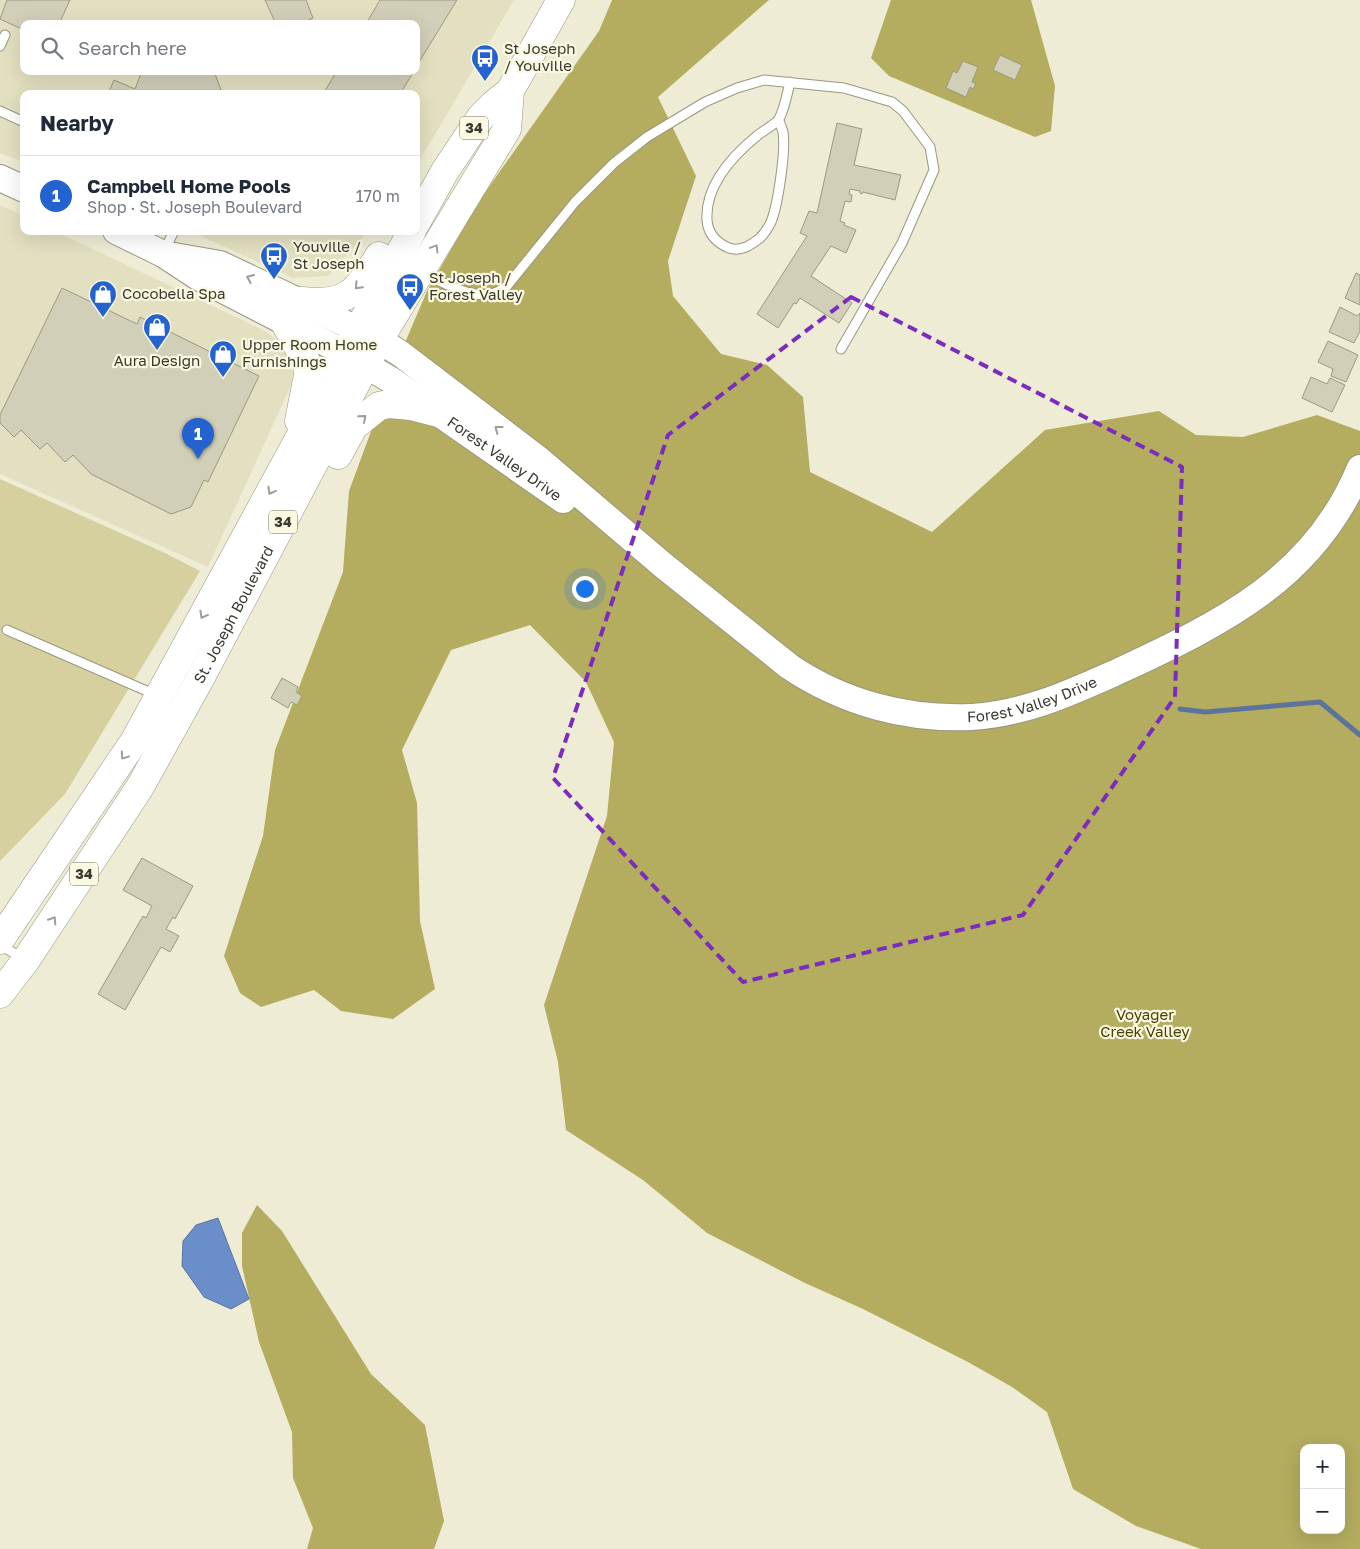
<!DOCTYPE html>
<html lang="en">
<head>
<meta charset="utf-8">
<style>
  body { margin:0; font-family:"Golos Text",sans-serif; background:#f6f6f7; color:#1f2937 }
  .controls { position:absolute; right:15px; bottom:15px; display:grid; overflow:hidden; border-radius:10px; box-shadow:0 5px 20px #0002 }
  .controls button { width:45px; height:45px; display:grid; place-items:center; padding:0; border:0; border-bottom:1px solid #e0e1e3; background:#fff; color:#1f2937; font:25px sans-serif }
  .you { position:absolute; left:584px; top:588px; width:18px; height:18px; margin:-12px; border:4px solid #fff; border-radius:50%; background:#1a73e8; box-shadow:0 0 0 8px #1a73e833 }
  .badge { display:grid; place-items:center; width:32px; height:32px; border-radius:50%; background:#2463cf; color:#fff; font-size:16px; font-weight:700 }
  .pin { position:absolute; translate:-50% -41px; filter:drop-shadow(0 1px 2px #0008) }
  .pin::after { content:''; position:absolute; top:26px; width:18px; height:15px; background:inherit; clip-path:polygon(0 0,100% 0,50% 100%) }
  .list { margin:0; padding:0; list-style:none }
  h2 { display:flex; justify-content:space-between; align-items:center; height:65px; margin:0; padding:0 20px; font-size:21px }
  h2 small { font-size:16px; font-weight:400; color:#747a83 }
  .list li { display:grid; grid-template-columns:32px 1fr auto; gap:15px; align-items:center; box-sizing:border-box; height:80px; padding:0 20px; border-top:1px solid #e0e1e3 }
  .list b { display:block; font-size:19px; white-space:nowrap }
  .list p { margin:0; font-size:16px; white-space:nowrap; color:#747a83 }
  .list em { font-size:16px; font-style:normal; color:#747a83 }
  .icon { flex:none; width:28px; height:28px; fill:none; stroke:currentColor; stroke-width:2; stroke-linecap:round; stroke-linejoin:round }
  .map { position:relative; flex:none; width:1360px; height:1549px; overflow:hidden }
  .search { position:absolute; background:#fff; box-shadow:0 5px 20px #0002; left:20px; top:20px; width:400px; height:55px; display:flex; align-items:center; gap:12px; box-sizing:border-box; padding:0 18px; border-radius:10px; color:#747a83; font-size:19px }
  .panel { position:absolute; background:#fff; box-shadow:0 5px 20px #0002; left:20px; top:90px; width:400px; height:145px; border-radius:10px }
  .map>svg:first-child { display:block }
</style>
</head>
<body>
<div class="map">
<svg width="1360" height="1549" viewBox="0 0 1360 1549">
  <rect width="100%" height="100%" fill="#eeecd4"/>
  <!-- built -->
  <g fill="#e3e0c1" fill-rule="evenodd">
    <path d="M 0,0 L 514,0 L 416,167 L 416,94 L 24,94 L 24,162 L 0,153 ZM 24,24 L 416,24 L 416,71 L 24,71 Z"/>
    <polygon points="0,205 24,216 24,231 55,231 265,331 291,352 293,381 208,567 0,474"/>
    <polygon points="190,231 368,231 328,276 293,278"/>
  </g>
  <!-- green -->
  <polygon fill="#d5d09e" points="0,479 165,553 200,571 65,794 0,861"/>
  <!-- forest -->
  <g fill="#b4ac5f" fill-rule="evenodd">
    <path d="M 612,0 L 769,0 L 658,97 L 696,176 L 668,261 L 673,296 L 721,354 L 767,365 L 803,397 L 810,472 L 932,532 L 1045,430 L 1159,411 L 1196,435 L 1243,437 L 1317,415 L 1360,431 L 1360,1549 L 1201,1549 L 1136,1526 L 1073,1489 L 1047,1412 L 1012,1387 L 968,1362 L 863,1309 L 805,1283 L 707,1233 L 643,1180 L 566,1130 L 558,1062 L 544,1005 L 607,816 L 614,742 L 586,682 L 530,625 L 451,650 L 402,750 L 417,803 L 420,921 L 435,989 L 393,1019 L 341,1011 L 314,990 L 261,1007 L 240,993 L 224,956 L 263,836 L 275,750 L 343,572 L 349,491 L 396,364 L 427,291 L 479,201 L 599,31 ZM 1304,1448 L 1341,1448 L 1341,1530 L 1304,1530 Z"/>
    <polygon points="891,0 1031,0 1055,86 1051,131 1035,137 889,76 871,58"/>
    <polygon points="257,1205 282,1231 371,1374 425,1425 444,1521 434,1549 307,1549 313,1528 293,1478 292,1432 259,1342 242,1266 242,1233"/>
  </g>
  <!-- water -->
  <polygon fill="#6a8eca" stroke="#5c749c" points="218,1218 249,1299 231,1309 204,1297 182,1266 183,1241 196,1225"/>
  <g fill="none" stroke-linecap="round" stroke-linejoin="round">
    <!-- stream -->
    <polyline stroke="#5c749c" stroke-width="5" points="1180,709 1205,712 1320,702 1360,735"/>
  </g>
  <!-- building -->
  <g fill="#d1cfb8" stroke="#9b9983">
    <polygon points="7,0 70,0 59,24 24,24 24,30 0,19"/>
    <polygon points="265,0 306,0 313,18 300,24 276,24"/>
    <polygon points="380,0 457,0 416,67 416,24 366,24"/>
    <polygon points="1000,55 1022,65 1015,80 993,70"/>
    <polygon points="963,61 978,67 972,82 976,84 973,89 970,87 966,97 946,88 953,71 957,73"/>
    <polygon points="142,71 214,71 221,90 220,94 108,94 114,80 135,89"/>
    <polygon points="337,71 414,71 400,94 323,94"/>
    <polygon points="837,123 862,129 854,165 901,175 895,200 863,192 862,194 860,193 860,191 850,189 849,194 852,195 851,202 845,201 840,221 845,223 844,225 856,230 846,253 831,246 811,276 852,303 839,323 800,298 796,304 794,303 778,328 757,314 807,236 800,233 809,211 817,213"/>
    <polygon points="1356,273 1360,275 1360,305 1345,298"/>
    <polygon points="62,288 137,324 140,317 259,376 208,482 204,480 191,507 171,514 91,474 73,455 65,462 47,443 40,449 21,430 14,437 0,423 0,415"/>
    <polygon points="1340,307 1357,316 1360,313 1360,331 1354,343 1329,332"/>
    <polygon points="1328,341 1358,355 1346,382 1331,376 1333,369 1318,362"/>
    <polygon points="1311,377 1327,384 1330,378 1345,385 1332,412 1302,398"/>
    <polygon points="282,678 298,687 296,692 302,696 297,705 291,702 288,708 271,698"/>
    <polygon points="142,858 193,886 175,919 173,917 166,929 179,936 170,952 161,947 125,1010 98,994 143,916 146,918 152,906 123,890"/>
  </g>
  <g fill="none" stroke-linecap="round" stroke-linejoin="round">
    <!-- lane casing -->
    <g stroke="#999781" stroke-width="11">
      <g id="lane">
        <polyline points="0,46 5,35"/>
        <polyline points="0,111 24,122"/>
        <path d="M 779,121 C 780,124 782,128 783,132 C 786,150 778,205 771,222 C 768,228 764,234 760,238 C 751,245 741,252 729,248 C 717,243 708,234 707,220 C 705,185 732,156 758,135 C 763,131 777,123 779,119 C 785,108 787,94 790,82"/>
        <polyline points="164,251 174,231"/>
        <path d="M 423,273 C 441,282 477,302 497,292 C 500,291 504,288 507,286 L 575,202 L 614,163 L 647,137 L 705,102 L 737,88 L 764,80 L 844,88 L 892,102 L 903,111 L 930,147 L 934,170 L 902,243 L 841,349"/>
        <polyline points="7,630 156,695"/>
        <polyline points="0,945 24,959"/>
      </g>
    </g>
    <!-- secondary casing -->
    <g stroke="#999781" stroke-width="28">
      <g id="secondary">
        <polyline points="0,178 24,189"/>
        <path id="s1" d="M 116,231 L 163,254 L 198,277 L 345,353 L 391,380 L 563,500"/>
        <path id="s2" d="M 163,254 L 220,264 L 338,320 L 379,340 L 401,354 L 537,458 L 664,566 L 790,667 C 844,703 907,720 972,717 C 1025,714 1072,692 1119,671 C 1222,623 1314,579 1360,468"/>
      </g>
    </g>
    <!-- primary casing -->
    <g stroke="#999781" stroke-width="29">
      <g id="primary">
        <polyline points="416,223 445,171 481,117 494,104 510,91 561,0"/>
        <path d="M 301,301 C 348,306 356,292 379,256"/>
        <polyline points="285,323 307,363 308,375 299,421"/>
        <polyline points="338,455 354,426 379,406 389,404 411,406 438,413"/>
        <polyline points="0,940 135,740 412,231"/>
        <path id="s3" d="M 0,994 L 26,960 L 140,787 L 200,679 L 379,340 L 507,129 L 510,91"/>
      </g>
    </g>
    <!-- lane -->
    <use href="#lane" stroke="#fff" stroke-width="9"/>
    <!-- secondary -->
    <use href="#secondary" stroke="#fff" stroke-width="26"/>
    <!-- primary -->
    <use href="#primary" stroke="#fff" stroke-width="28"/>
  </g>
  <!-- one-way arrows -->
  <defs><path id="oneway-chevron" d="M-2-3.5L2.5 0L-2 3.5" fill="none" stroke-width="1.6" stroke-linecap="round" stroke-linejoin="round" transform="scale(1.25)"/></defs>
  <g stroke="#9c9c98">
    <use href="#oneway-chevron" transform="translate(435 248) rotate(-59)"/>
    <use href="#oneway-chevron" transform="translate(250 278) rotate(-156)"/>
    <use href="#oneway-chevron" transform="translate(358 286) rotate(133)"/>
    <use href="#oneway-chevron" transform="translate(363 418) rotate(-41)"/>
    <use href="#oneway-chevron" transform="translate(498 429) rotate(-143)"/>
    <use href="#oneway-chevron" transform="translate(271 491) rotate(119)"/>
    <use href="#oneway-chevron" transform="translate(203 615) rotate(119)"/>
    <use href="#oneway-chevron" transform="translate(124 756) rotate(124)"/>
    <use href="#oneway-chevron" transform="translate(53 920) rotate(-57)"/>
  </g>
  <!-- marked area -->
  <path fill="none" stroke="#7b2cbf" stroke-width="4" stroke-dasharray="10 6" stroke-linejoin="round" d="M 851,297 L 1182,467 L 1175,697 L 1023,915 L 743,982 L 553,778 L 668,435 Z"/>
  <!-- icons -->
  <defs>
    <g id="bus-pin" transform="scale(1.4375)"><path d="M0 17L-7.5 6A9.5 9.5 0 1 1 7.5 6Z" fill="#2463cf" stroke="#fbf9e1"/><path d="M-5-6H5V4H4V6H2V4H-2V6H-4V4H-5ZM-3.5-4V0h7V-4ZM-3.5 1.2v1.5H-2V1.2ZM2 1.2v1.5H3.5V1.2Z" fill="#fff"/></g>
    <g id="shop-pin" transform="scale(1.4375)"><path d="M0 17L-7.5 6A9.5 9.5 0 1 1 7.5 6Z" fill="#2463cf" stroke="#fbf9e1"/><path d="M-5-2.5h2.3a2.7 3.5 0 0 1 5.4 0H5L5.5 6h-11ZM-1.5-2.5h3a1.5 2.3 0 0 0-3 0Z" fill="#fff"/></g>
  </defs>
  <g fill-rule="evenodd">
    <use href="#bus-pin" x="485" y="58"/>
    <use href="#bus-pin" x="274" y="256"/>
    <use href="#bus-pin" x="410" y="287"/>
    <use href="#shop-pin" x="103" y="294"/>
    <use href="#shop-pin" x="157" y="327"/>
    <use href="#shop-pin" x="223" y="354"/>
  </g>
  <g text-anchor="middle" stroke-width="4.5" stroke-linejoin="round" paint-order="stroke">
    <!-- shield labels -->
    <g fill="#fbf9e1" stroke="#747365" stroke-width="1">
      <rect x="460" y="116.5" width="28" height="23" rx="4"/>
      <rect x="269" y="510.5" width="28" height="23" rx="4"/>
      <rect x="70" y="862.5" width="28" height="23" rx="4"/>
    </g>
    <g font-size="14" font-weight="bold" fill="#3a3930">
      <text x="474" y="133">34</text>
      <text x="283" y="527">34</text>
      <text x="84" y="879">34</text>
    </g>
    <!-- poi labels -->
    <g font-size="15" fill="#3a3930" stroke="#fbf9e1" text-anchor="start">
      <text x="504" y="54">St Joseph<tspan x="504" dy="17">/ Youville</tspan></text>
      <text x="293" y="252">Youville /<tspan x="293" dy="17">St Joseph</tspan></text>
      <text x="429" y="283">St Joseph /<tspan x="429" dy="17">Forest Valley</tspan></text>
      <text x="122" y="299">Cocobella Spa</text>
      <text x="242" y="350">Upper Room Home<tspan x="242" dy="17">Furnishings</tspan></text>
      <text x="157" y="366" text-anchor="middle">Aura Design</text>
    </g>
    <!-- street labels -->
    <g font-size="15" fill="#3a3930" stroke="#fbf9e1">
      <text dy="5" stroke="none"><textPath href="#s1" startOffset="451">Forest Valley Drive</textPath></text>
      <text dy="5" stroke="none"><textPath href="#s3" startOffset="446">St. Joseph Boulevard</textPath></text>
      <text dy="5" stroke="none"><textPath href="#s2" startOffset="1014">Forest Valley Drive</textPath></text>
    </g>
    <!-- park labels -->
    <g font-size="15" fill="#494202" stroke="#fbf9e1">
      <text x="1145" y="1020">Voyager<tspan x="1145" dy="17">Creek Valley</tspan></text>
    </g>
  </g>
</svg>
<div class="controls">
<button>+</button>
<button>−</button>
</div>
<div class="you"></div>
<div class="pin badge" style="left:198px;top:459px">1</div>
<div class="search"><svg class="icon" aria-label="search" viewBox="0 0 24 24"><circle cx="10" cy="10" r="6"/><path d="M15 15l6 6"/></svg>Search here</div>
<section class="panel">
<h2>Nearby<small></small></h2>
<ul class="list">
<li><span class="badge">1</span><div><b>Campbell Home Pools</b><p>Shop · St. Joseph Boulevard</p></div><em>170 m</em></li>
</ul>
</section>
</div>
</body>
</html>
